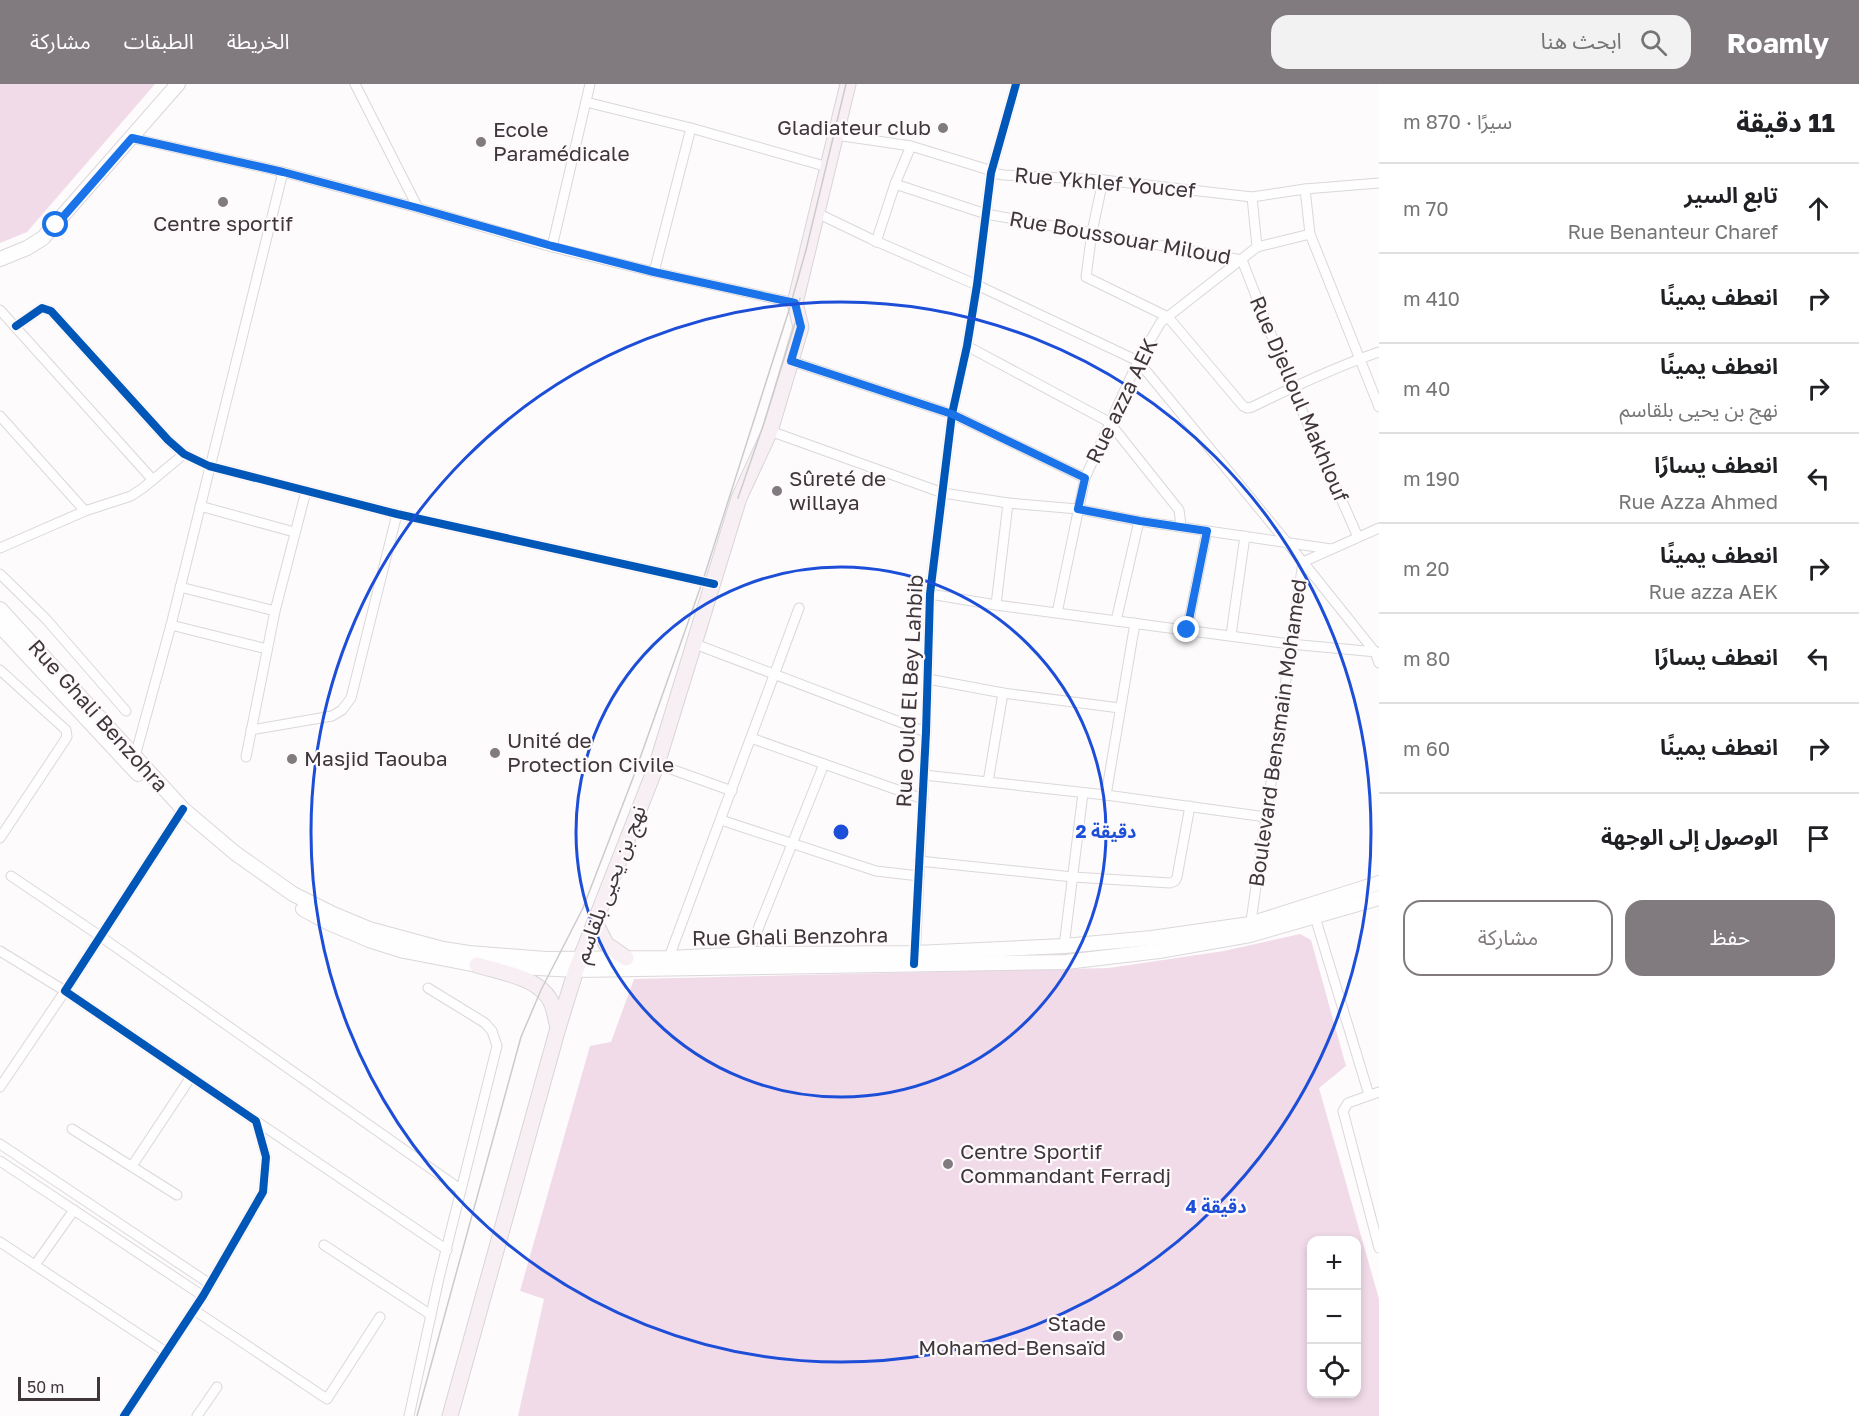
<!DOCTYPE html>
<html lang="ar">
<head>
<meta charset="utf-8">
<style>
  body { margin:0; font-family:"Golos Text","Noto Sans Arabic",sans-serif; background:#f2f2f2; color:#202124; direction:rtl }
  .controls { position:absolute; right:18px; bottom:18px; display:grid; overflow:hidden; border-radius:12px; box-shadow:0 3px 9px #0003 }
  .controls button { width:54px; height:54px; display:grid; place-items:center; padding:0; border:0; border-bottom:2px solid #e0e0e0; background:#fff; color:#202124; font:30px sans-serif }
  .scale { position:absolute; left:18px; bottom:15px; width:82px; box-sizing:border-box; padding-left:6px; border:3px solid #3e363b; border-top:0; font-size:16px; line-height:21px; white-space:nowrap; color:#3e363b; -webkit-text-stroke:4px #fefafc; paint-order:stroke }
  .stop { position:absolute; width:18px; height:18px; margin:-14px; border:4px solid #1a73e8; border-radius:50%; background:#fff }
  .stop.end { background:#1a73e8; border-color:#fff; box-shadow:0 2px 6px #0008 }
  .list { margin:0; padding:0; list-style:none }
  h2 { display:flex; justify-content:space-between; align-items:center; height:78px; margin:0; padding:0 24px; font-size:26px }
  h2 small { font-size:20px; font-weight:400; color:#757577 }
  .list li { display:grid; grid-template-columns:39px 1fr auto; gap:18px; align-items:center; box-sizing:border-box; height:90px; padding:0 24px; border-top:2px solid #e0e0e0 }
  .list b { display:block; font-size:22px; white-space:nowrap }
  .list p { margin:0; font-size:20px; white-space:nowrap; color:#757577 }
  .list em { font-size:20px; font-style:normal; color:#757577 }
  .actions { display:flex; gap:12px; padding:18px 24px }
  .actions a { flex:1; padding:14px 0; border:2px solid #817b7f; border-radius:18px; text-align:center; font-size:21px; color:#817b7f }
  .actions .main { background:#817b7f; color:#fff }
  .icon { flex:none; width:33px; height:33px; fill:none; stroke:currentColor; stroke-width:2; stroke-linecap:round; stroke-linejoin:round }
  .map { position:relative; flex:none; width:1379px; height:1332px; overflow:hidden; direction:ltr }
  header { display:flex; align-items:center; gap:36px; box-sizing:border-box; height:84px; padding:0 30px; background:#817b7f; color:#fff }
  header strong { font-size:28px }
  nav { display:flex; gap:33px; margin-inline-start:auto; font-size:21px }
  .search { width:420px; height:54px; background:#f2f2f2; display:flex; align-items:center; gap:15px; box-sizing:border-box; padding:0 21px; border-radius:18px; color:#757577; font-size:22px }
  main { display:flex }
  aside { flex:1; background:#fff }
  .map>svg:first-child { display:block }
</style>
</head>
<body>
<header>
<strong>Roamly</strong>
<div class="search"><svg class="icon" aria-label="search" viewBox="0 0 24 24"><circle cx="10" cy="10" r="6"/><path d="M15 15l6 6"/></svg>ابحث هنا</div>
<nav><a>الخريطة</a><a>الطبقات</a><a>مشاركة</a></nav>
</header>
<main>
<aside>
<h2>11 دقيقة<small>سيرًا · 870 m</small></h2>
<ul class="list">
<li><svg class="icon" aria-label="ahead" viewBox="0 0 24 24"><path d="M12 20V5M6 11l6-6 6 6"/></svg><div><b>تابع السير</b><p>Rue Benanteur Charef</p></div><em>70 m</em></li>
<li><svg class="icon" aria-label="right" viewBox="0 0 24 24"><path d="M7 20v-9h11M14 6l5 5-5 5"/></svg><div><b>انعطف يمينًا</b></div><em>410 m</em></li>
<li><svg class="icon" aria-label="right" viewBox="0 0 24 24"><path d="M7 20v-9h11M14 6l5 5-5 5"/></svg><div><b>انعطف يمينًا</b><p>نهج بن يحيى بلقاسم</p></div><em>40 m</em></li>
<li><svg class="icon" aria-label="left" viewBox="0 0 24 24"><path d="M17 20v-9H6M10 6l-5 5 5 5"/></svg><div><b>انعطف يسارًا</b><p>Rue Azza Ahmed</p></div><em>190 m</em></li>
<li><svg class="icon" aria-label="right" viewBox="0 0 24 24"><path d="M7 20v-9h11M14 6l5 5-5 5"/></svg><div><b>انعطف يمينًا</b><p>Rue azza AEK</p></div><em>20 m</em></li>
<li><svg class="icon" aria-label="left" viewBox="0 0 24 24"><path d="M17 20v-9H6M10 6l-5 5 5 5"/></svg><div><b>انعطف يسارًا</b></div><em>80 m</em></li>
<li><svg class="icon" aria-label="right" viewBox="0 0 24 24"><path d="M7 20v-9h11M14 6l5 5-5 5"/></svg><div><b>انعطف يمينًا</b></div><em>60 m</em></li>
<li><svg class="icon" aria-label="arrive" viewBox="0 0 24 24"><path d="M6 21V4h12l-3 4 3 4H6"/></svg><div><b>الوصول إلى الوجهة</b></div></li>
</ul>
<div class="actions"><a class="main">حفظ</a><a>مشاركة</a></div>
</aside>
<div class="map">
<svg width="1379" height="1332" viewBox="0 0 1379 1332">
  <rect width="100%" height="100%" fill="#fdfbfc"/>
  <!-- green -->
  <g fill="#f1dbe9" fill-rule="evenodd">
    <polygon points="0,0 155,0 27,148 0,159"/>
    <path d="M 1300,850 L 1311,856 L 1346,982 L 1319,1004 L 1379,1215 L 1379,1332 L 518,1332 L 544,1215 L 520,1207 L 590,962 L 611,958 L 634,895 L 1109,884 L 1224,867 ZM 1312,1156 L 1356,1156 L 1356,1310 L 1312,1310 Z"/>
  </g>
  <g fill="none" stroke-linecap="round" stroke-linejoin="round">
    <!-- street casing -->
    <g stroke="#dbd7da" stroke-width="11">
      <g id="street">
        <polyline points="355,0 418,124"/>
        <polyline points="586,18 691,44 828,83"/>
        <polyline points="836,51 911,62 986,85 991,89 1004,91 1103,96 1252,113 1305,105 1379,99"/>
        <polyline points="132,54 283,88 418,124 552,163 654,188 795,219"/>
        <path d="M 1103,96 L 1092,148 L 1086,193 L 1168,233 L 1243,322 L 1247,324 L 1252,323 C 1293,303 1335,283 1379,268"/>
        <polyline points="895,100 986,130 1242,176 1292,304 1358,453"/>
        <polyline points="1305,105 1310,150 1379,323"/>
        <polyline points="817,129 871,155 977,201 1138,277 1303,478 1375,568 1379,579"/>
        <polyline points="876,158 895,100 911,62"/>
        <polyline points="552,163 590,0"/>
        <polyline points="1257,163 1310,150"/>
        <polyline points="654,188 691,44"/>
        <polyline points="0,226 153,396"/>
        <polyline points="16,242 42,224 51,227 168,356 184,370 209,382 397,430 714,500"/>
        <polyline points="967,262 1109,338 1179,426 1181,442"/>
        <polyline points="791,277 952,330 1085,394"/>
        <polyline points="0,332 85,427"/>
        <polyline points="770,347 943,409 1008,419 1078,425 1139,437 1331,465"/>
        <polyline points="200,422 294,448"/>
        <polyline points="0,464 85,427 131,412 143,404 184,370"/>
        <polyline points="0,490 46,535 126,627"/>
        <polyline points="180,503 275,527"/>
        <polyline points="930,510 996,521 1290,560 1377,568"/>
        <polyline points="996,521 1008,419"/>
        <polyline points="1057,529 1085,394 1138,277 1161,238 1257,163 1252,113"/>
        <polyline points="1116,537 1139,437"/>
        <polyline points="171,541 267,565"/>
        <polyline points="1187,546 1207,447"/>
        <polyline points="1231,551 1245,452"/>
        <polyline points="695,560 926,648"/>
        <polyline points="0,586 66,646 67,653 0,754"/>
        <polyline points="928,595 1003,609 1120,624"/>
        <polyline points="251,646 332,632 342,626 351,614 397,430"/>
        <polyline points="751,654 923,715"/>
        <polyline points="246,673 275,527 306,407"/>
        <polyline points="134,676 171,541 283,88"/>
        <polyline points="657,680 732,707"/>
        <polyline points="924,691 1106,711 1266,733"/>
        <polyline points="988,698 1003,609"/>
        <polyline points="1106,711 1135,539"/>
        <polyline points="721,736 876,787 919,792"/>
        <polyline points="919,777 1073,793 1170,799 1175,797 1177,793 1190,722"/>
        <polyline points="11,792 100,852 460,1105"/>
        <polyline points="1315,833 1369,1011"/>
        <polyline points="1250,844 1303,478 1379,444"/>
        <polyline points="1064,862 1083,709"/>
        <polyline points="0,867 65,907 0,1003"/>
        <polyline points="748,870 824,680"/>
        <polyline points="915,875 926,648 930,510 952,330 967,262 977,201 991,89 1016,0"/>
        <polyline points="668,876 799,524"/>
        <polyline points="1379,1008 1348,1019 1343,1027 1379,1164"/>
        <polyline points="256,1037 447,1166"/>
        <polyline points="72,1045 177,1111"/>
        <polyline points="0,1060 210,1200"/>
        <polyline points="0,1077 203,1212"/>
        <polyline points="132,1082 191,993"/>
        <polyline points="0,1158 166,1268"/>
        <polyline points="324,1161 431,1231"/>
        <polyline points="35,1181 74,1126"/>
        <polyline points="194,1226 327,1315 380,1233"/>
        <polyline points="124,1332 203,1212 263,1108 266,1073 256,1037 65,907 183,725"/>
        <polyline points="197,1332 217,1303"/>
        <polyline points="409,1332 439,1194 497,962 492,947 485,939 428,904"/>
      </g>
    </g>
    <!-- secondary casing -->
    <g stroke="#dbd7da" stroke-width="16">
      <g id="secondary">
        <polyline points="0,175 27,164 43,154 178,0"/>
        <polyline points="0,525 183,725 235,769 293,810 333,830 369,845 443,865 469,869 546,875 669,874 748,870 915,869 1064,862 1152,854 1250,840 1379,799"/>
        <polyline points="0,542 138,690"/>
        <polyline points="303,825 329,839 369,856 404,867 477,881 576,886 1066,878 1159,867 1250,851 1379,814"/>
      </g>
    </g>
    <!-- primary casing -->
    <g stroke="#d8d5d7" stroke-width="17">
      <g id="primary">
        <polyline points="595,838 606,860 626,874"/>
        <path d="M 477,881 C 502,889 541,893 552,920 C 555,928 556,936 558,944"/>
        <polyline points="450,1332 558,944 576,886 657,680 739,414 770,347 801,243 795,219 848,0"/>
      </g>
    </g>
    <!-- street -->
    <use href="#street" stroke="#fffeff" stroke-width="9"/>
    <!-- secondary -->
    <use href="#secondary" stroke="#fffeff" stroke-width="14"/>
    <!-- primary -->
    <use href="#primary" stroke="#f8eff4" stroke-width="15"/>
    <!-- tram -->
    <g stroke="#cccbcc" stroke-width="1.5">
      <polyline points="738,414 764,339 797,233 800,214"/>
      <polyline points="417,1332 521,953 541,906 583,824 633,694 703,496 789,226 806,166 846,0"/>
    </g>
    <!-- cycleway casing -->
    <g stroke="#fefafc" stroke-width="11">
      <g id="cycleway">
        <polyline points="16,242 42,224 51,227 168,356 184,370 209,382 397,430 714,500"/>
        <polyline points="914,880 926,648 930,510 952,330 967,262 977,201 991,89 1016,0"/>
        <polyline points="124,1332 203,1212 263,1108 266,1073 256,1037 65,907 183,725"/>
      </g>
    </g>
    <!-- cycleway -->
    <use href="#cycleway" stroke="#0057b8" stroke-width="8"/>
  </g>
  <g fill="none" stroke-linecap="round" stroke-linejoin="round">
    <!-- route -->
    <polyline stroke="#1a73e8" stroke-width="8" points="56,141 132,54 283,88 418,124 552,162 654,188 795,219 801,243 791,277 952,330 1085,394 1078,425 1140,437 1207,447 1187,546"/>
  </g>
  <!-- distance rings -->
  <g fill="none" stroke="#1d4ed8" stroke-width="3">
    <circle cx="841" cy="748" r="265"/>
    <circle cx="841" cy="748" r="530"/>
  </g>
  <!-- markers -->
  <g fill="#817b7f" stroke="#fefafc" stroke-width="2">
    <circle cx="943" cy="44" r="6"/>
    <circle cx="481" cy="58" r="6"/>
    <circle cx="223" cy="118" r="6"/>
    <circle cx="777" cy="407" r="6"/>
    <circle cx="495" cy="669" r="6"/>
    <circle cx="292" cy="675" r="6"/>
    <circle cx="948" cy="1080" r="6"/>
    <circle cx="1118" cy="1252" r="6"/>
  </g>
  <g text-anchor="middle" stroke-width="4.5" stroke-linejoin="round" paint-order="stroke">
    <!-- poi labels -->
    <g font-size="21" fill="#3e363b" stroke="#fefafc" text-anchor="start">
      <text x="931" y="51" text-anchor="end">Gladiateur club</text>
      <text x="493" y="53">Ecole<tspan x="493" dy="24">Paramédicale</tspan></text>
      <text x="223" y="147" text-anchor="middle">Centre sportif</text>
      <text x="789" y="402">Sûreté de<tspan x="789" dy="24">willaya</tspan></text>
      <text x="507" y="664">Unité de<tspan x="507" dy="24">Protection Civile</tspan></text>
      <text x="304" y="682">Masjid Taouba</text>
      <text x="960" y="1075">Centre Sportif<tspan x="960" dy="24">Commandant Ferradj</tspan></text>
      <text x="1106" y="1247" text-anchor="end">Stade<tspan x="1106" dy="24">Mohamed-Bensaïd</tspan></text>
    </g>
    <!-- street labels -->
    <g font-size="21" fill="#3e363b" stroke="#fefafc">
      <text transform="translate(1105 99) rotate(5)" y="7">Rue Ykhlef Youcef</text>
      <text transform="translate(1120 154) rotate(10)" y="7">Rue Boussouar Miloud</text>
      <text transform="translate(1299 315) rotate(67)" y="7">Rue Djelloul Makhlouf</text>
      <text transform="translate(1122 317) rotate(-64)" y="7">Rue azza AEK</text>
      <text transform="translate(910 607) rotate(-87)" y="7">Rue Ould El Bey Lahbib</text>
      <text transform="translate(98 632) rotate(48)" y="7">Rue Ghali Benzohra</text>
      <text transform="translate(1278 649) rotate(-82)" y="7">Boulevard Bensmain Mohamed</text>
      <text transform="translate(610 800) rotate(-69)" y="7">نهج بن يحيى بلقاسم</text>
      <text transform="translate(790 853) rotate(-1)" y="7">Rue Ghali Benzohra</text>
    </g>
  </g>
  <circle cx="841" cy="748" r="9" fill="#1d4ed8" stroke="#fefafc" stroke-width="3"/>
  <g font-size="18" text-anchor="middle" font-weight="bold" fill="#1d4ed8" stroke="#fefafc" stroke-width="4.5" stroke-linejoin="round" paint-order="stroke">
    <text x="1106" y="754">2 دقيقة</text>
    <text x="1216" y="1129">4 دقيقة</text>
  </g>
</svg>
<div class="controls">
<button>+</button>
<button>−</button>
<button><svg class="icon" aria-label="locate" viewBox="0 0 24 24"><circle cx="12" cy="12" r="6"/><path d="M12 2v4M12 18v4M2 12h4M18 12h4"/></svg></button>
</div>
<div class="scale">50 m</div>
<div class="stop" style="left:56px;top:141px"></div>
<div class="stop end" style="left:1187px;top:546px"></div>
</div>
</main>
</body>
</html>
